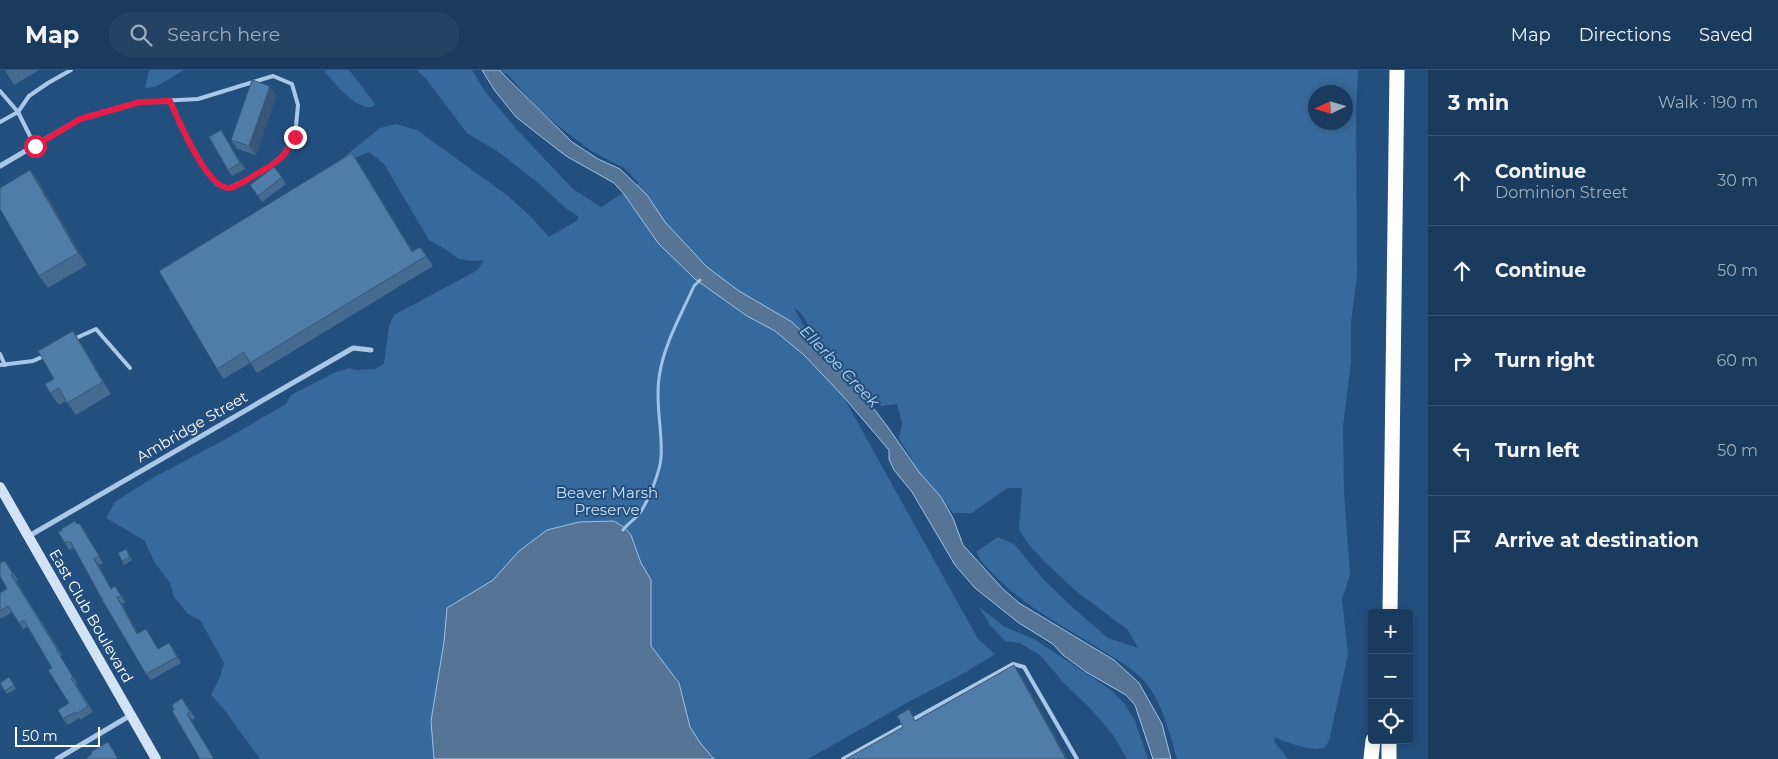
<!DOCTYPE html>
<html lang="en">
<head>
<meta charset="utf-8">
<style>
  body { margin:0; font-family:Montserrat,sans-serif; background:#234264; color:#f1f3f6 }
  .controls { position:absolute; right:15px; bottom:15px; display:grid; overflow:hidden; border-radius:5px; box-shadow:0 2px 12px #0003 }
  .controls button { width:45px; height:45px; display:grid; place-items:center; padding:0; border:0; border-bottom:1px solid #385573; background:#1a3b5e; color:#f1f3f6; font:25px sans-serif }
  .compass { position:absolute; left:1308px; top:15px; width:45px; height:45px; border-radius:50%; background:#1a3b5e; box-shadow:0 2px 12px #0003; rotate:266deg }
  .scale { position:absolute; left:15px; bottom:12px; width:85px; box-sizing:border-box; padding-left:5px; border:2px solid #fff; border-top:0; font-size:14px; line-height:18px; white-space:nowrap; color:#fff; -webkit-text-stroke:4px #234f7e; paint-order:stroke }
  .stop { position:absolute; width:15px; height:15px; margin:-11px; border:4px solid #e11d48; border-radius:50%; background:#fff }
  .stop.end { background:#e11d48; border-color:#fff; box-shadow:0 1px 5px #0008 }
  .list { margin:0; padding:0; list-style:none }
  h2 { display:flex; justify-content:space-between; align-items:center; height:65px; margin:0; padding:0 20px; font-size:21px }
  h2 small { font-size:16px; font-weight:400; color:#9fadbc }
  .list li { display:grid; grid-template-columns:32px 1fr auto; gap:15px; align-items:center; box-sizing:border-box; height:90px; padding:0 20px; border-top:1px solid #385573 }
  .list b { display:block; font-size:19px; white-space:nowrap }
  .list p { margin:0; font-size:16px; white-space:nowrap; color:#9fadbc }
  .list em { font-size:16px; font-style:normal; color:#9fadbc }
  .icon { flex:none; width:28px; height:28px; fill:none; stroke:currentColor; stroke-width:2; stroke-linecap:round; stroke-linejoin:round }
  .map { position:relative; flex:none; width:1428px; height:689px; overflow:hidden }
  header { display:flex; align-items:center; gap:30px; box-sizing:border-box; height:70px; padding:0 25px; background:#1a3b5e; border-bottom:1px solid #385573 }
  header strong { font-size:24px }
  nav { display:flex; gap:28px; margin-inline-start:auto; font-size:18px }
  .search { width:350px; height:45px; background:#234264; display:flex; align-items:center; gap:12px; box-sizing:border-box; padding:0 18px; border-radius:28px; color:#9fadbc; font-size:19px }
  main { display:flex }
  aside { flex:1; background:#1a3b5e }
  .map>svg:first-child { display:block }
</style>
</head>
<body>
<header>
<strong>Map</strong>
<div class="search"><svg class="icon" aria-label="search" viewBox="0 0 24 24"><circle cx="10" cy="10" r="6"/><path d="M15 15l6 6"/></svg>Search here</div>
<nav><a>Map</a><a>Directions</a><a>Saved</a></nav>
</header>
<main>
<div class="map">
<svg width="1428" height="689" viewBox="0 0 1428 689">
  <rect width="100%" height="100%" fill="#234f7e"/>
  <!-- green -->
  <g fill="#376a9c" fill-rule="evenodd">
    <polygon points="149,0 184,0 155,17 145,18"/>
    <path d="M 324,0 L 349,0 L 376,35 C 359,45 334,13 324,0 Z"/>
    <path d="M 417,0 L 472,0 L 484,20 L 517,60 L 573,119 L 601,137 L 639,113 L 624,98 L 593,82 L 563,60 L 534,34 L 507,4 L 495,0 L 1358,0 L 1356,50 L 1357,205 L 1351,252 L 1351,291 L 1343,356 L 1344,422 L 1350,505 L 1342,529 L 1348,584 L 1329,671 L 1324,678 C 1308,681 1289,673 1274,667 L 1275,673 L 1288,689 L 1177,689 C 1171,667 1161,629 1145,612 C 1134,599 1117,590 1103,581 C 1065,557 1025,537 994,505 C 987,497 979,491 977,481 L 998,467 L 1014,474 L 1044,510 L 1072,537 L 1108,568 L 1138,578 L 1128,560 L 1076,521 L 1048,495 L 1029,475 L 1019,460 L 1022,418 L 1007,418 L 972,443 L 953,443 L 938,423 L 922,413 L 910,386 L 899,369 L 902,353 L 897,334 L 881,336 C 859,315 832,291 814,265 C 806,254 807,246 794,238 L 978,569 L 995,584 L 966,602 L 912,630 L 808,689 L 260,689 L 223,638 L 211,625 L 220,607 L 224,593 L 200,550 L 188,544 L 174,527 L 170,513 L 155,493 L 144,470 L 106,448 L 115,432 L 151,409 L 224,370 L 286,334 L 291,325 L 334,303 L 349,298 L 356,300 L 375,299 L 384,294 L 389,256 L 394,245 L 478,200 L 484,190 L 472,191 L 459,189 L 445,179 L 429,170 L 384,94 L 369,82 L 329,99 L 380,58 L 396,54 L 417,60 L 508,126 L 530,146 L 549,167 L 578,150 L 578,146 L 568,140 L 537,112 L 500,83 L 467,63 L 427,10 ZM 1316,22 L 1346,22 L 1346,52 L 1316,52 Z"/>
    <polygon points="979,537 1005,557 1034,569 1111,620 1124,633 1135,651 1148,689 1127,689 1113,665 1091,639 1064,613 1040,585 1020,573 1005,571 991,556"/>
  </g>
  <!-- water -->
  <g fill="#557496" stroke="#9dc3e7">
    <polygon points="482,0 499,0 572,72 598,89 620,99 647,125 665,152 707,197 739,221 792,252 852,310 887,356 919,402 941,427 953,448 963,475 1003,519 1019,533 1114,590 1139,613 1162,654 1171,689 1153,689 1135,635 1126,625 1086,602 1063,585 1053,574 1019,553 975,518 955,495 912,422 894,400 889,389 889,380 842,325 804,285 775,261 747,246 695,209 658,173 624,124 614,113 566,86 516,47 495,21"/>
    <polygon points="614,451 625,458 631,465 641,493 651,510 651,576 679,613 690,657 701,674 714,689 434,689 431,651 444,572 447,538 493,510 519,481 547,460 579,452"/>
  </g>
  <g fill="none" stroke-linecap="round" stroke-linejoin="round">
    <!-- stream -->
    <path stroke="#9dc3e7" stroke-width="3" d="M 623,460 C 629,452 638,448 643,438 C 650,426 660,401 661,388 C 663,361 655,335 659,308 C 663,276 681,245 694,216 L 700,210"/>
    <!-- lane -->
    <g stroke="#a9c7e6" stroke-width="4">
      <polyline points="0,21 18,42 35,76"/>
      <polyline points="80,49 140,32 198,29 273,6 292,14 298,35 295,67 282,86 267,98 249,109 228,118 217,114 207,103 193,80 170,31"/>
      <polyline points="0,52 18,42 29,26 48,13 71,0"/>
      <polyline points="74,269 96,259 130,298"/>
      <polyline points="0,284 5,295"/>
      <polyline points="0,295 33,291 44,286"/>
      <polyline points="912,650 1013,594 1024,597 1077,689"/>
      <polyline points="843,689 906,654"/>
    </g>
    <!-- street -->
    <g stroke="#a9c7e6" stroke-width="5">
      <polyline points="0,96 80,49"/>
      <polyline points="29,466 353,278 371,280"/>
      <polyline points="57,689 131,645"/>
    </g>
    <!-- secondary -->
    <polyline stroke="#d2e3f5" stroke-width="10" points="0,417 156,689"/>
    <!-- highway -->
    <g stroke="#fff" stroke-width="15">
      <polyline points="1390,543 1397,0"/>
      <polyline points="1371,689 1373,670"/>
      <polyline points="1389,689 1389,670"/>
    </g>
  </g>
  <!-- wall -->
  <g fill="#456b91">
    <polygon points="5,0 39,0 14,15"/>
    <polygon points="276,26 256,85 237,79 231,70"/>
    <polygon points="221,60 245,99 232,106 228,100"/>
    <polygon points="359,93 413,182 420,177 433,196 257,303 250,293 224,309 217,299"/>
    <polygon points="274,97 286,114 262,132 250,115"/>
    <polygon points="30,100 39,112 87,195 48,218 39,206"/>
    <polygon points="81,273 111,324 76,345 66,331 59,335 50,323 54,309"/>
    <polygon points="75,451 77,454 84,459 103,493 99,495 111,519 120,523 125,532 122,534 138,563 146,559 158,579 174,579 181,593 151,610 146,604 75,479 74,479 72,478 69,480 65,473"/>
    <polygon points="126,479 132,490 124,495 122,491"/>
    <polygon points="5,491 18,510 16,511 62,585 60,586 77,613 76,614 93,642 80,650 79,648 68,655 63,649 69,633 52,598 27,557 23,559 12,542 1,549 0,547 0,523 7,519"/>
    <polygon points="9,607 16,619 7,624 0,614"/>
    <polygon points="187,635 195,648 192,650 208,679 174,640"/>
  </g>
  <!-- shaded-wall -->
  <g fill="#385776">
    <polygon points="270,16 276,26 256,85 249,76"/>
    <polygon points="221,60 225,66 245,99 240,93"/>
    <polygon points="352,83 359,93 419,192 412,182"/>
    <polygon points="30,100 39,112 87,195 78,183"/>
    <polygon points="73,261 81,273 111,324 103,312"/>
    <polygon points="79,453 84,459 103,493 99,486"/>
    <polygon points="94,489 99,495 115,525 111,519"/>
    <polygon points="117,527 122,534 142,570 137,564"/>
    <polygon points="169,573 174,579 181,593 177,587"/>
    <polygon points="1014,595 1023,608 1068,689 1066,689"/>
    <polygon points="187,644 192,650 214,689 204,673"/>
  </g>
  <!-- building -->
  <g fill="#507ca9" stroke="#385776">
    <polygon points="252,10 270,16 249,76 231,70"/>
    <polygon points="221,60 240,93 228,100 209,67"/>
    <polygon points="352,83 412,182 420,177 426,186 250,293 244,282 217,299 159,201"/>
    <polygon points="274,97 282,107 258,126 250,115"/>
    <polygon points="30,100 78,183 39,206 0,139 0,118"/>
    <polygon points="73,261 103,312 67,333 59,318 50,323 45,314 54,309 38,281"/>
    <polygon points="75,451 77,454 79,453 99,486 94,489 111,519 115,516 121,526 117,527 137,564 146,559 158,579 169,573 177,587 146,604 104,533 71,472 69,473 68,471 65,473 58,462 62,460 61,459"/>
    <polygon points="126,479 130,487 122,491 118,483"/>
    <polygon points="5,491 13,504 11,505 57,579 56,579 73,607 71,608 88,636 76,644 75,642 63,649 58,640 69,633 48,600 52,598 24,550 19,553 8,536 0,541 0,523 7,519 0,506 0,493"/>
    <polygon points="1014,595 1066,689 846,689 903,657 897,646 909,639 915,651"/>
    <polygon points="9,607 14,615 5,621 0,613"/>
    <polygon points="182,628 190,642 187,644 214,689 200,689 172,641 174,640 172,635"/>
    <polygon points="108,672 118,689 86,689 86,688 92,684 91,682"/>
  </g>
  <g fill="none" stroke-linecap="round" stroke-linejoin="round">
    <!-- route -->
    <path stroke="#e11d48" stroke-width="6" d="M 35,76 L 80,49 L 140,32 L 170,31 C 178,49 207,119 229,118 C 236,117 247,110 253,106 C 263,100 274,95 282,87 C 287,81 291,73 295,67"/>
  </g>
  <g text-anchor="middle" stroke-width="4" stroke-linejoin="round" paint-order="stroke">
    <!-- street labels -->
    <g font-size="15" fill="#fff" stroke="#234f7e">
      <text transform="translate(192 357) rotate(-30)" y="5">Ambridge Street</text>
      <text transform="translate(91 546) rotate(60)" y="5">East Club Boulevard</text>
    </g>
    <!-- park labels -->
    <g font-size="15" fill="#cce0f5" stroke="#234f7e">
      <text x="607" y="428">Beaver Marsh<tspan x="607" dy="17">Preserve</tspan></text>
    </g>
    <!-- water labels -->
    <g font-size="16" font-style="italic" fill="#b4d1ee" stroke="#234f7e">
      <text transform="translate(840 296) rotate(46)" y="6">Ellerbe Creek</text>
    </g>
  </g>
</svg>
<div class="controls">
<button>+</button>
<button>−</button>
<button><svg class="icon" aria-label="locate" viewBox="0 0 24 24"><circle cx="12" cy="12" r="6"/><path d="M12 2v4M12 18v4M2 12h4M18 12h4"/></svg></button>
</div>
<svg class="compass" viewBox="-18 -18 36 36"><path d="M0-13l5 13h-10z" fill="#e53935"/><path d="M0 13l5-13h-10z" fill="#9fadbc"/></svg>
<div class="scale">50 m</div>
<div class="stop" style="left:35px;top:76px"></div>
<div class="stop end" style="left:295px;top:67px"></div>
</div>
<aside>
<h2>3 min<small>Walk · 190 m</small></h2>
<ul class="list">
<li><svg class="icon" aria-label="ahead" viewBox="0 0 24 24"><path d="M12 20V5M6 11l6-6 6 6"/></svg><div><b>Continue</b><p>Dominion Street</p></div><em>30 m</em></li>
<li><svg class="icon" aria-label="ahead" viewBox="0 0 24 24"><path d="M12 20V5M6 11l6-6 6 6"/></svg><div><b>Continue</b></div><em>50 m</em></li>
<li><svg class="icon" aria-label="right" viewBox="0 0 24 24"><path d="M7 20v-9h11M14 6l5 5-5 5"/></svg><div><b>Turn right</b></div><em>60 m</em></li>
<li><svg class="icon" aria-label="left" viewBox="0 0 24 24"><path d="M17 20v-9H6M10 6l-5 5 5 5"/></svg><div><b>Turn left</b></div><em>50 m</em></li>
<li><svg class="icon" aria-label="arrive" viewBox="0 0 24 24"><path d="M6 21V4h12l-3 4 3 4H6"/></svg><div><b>Arrive at destination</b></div></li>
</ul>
</aside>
</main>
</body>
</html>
